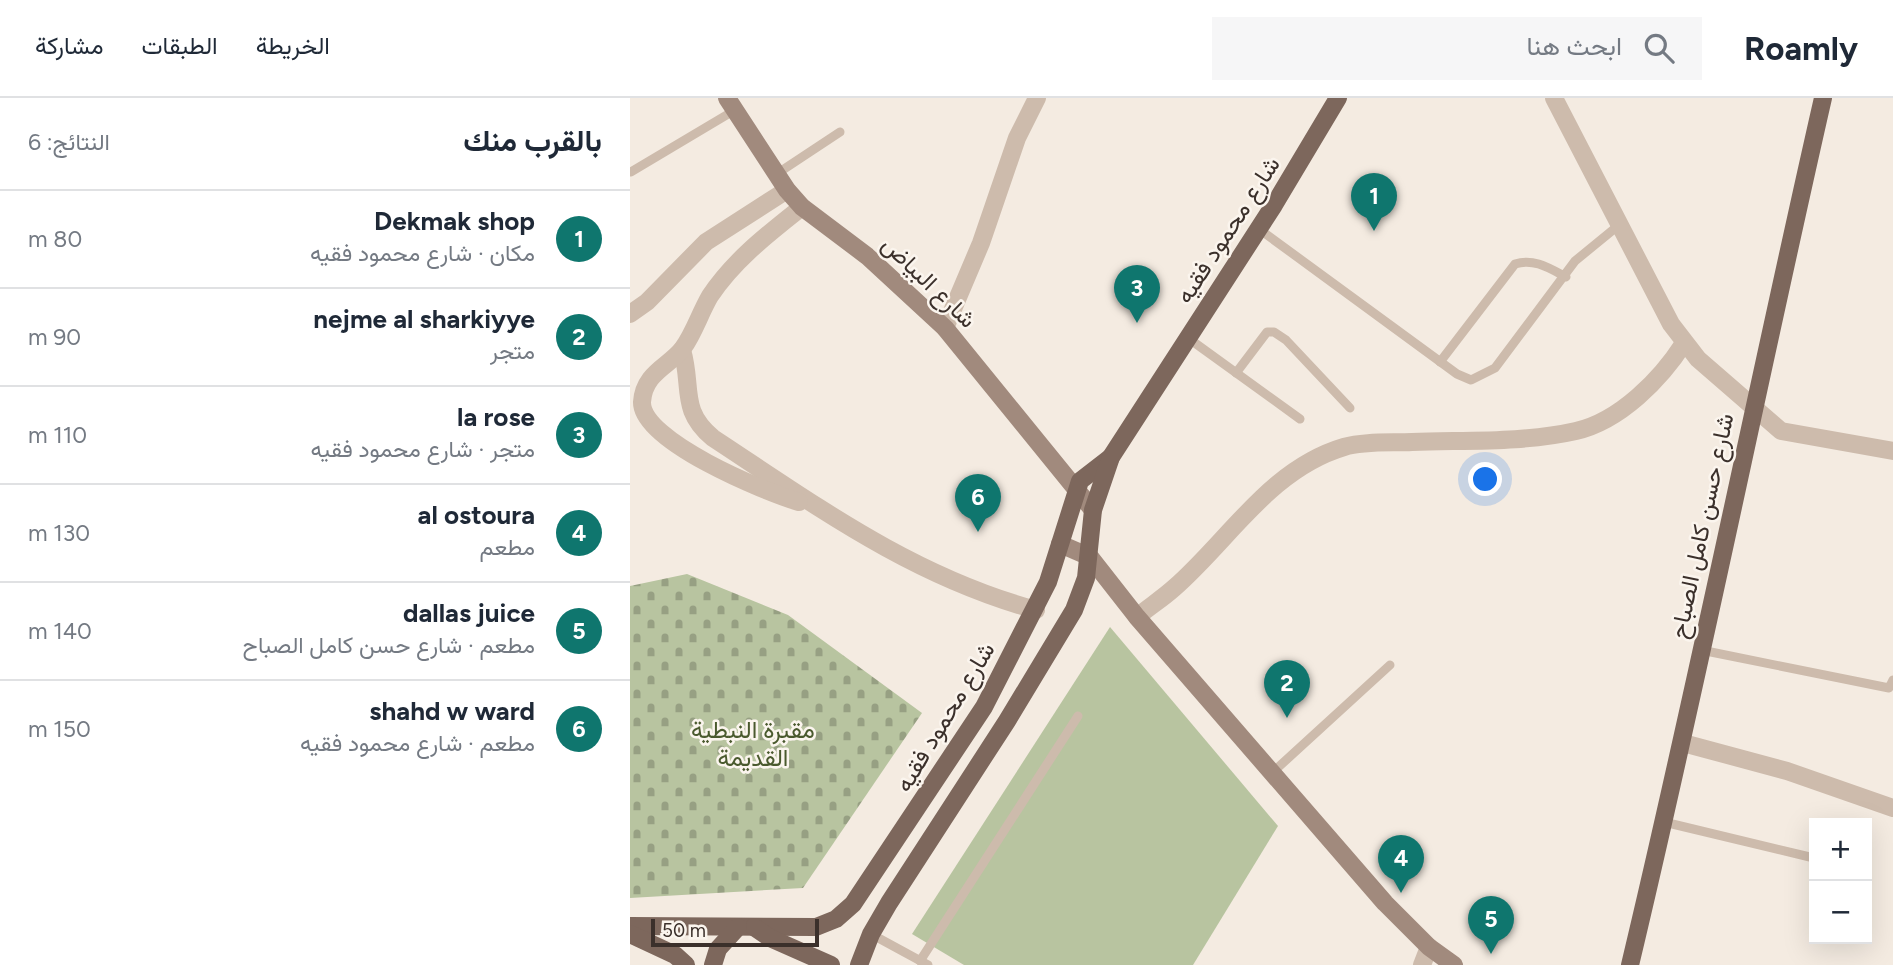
<!DOCTYPE html>
<html lang="ar">
<head>
<meta charset="utf-8">
<style>
  body { margin:0; font-family:Figtree,Vazirmatn,sans-serif; background:#f6f6f7; color:#1f2937; direction:rtl }
  .controls { position:absolute; right:21px; bottom:21px; display:grid; overflow:hidden; border-radius:0px; box-shadow:0 7px 28px #0002 }
  .controls button { width:63px; height:63px; display:grid; place-items:center; padding:0; border:0; border-bottom:2px solid #e0e1e3; background:#fff; color:#1f2937; font:35px sans-serif }
  .scale { position:absolute; left:21px; bottom:18px; width:168px; box-sizing:border-box; padding-left:7px; border:4px solid #3b302b; border-top:0; font-size:19px; line-height:24px; white-space:nowrap; color:#3b302b; -webkit-text-stroke:5px #fbf5ee; paint-order:stroke }
  .you { position:absolute; left:856px; top:382px; width:24px; height:24px; margin:-18px; border:5px solid #fff; border-radius:50%; background:#1a73e8; box-shadow:0 0 0 10px #1a73e833 }
  .badge { display:grid; place-items:center; width:46px; height:46px; border-radius:50%; background:#0f766e; color:#fff; font-size:23px; font-weight:700 }
  .pin { position:absolute; translate:-50% -58px; filter:drop-shadow(0 2px 4px #0008) }
  .pin::after { content:''; position:absolute; top:37px; width:24px; height:21px; background:inherit; clip-path:polygon(0 0,100% 0,50% 100%) }
  .list { margin:0; padding:0; list-style:none }
  h2 { display:flex; justify-content:space-between; align-items:center; height:91px; margin:0; padding:0 28px; font-size:30px }
  h2 small { font-size:23px; font-weight:400; color:#747a83 }
  .list li { display:grid; grid-template-columns:46px 1fr auto; gap:21px; align-items:center; box-sizing:border-box; height:98px; padding:0 28px; border-top:2px solid #e0e1e3 }
  .list b { display:block; font-size:26px; white-space:nowrap }
  .list p { margin:0; font-size:23px; white-space:nowrap; color:#747a83 }
  .list em { font-size:23px; font-style:normal; color:#747a83 }
  .icon { flex:none; width:38px; height:38px; fill:none; stroke:currentColor; stroke-width:2; stroke-linecap:round; stroke-linejoin:round }
  .map { position:relative; flex:none; width:1263px; height:867px; overflow:hidden; direction:ltr }
  header { display:flex; align-items:center; gap:42px; box-sizing:border-box; height:98px; padding:0 35px; background:#fff; border-bottom:2px solid #e0e1e3 }
  header strong { font-size:33px }
  nav { display:flex; gap:38px; margin-inline-start:auto; font-size:24px }
  .search { width:490px; height:63px; background:#f6f6f7; display:flex; align-items:center; gap:18px; box-sizing:border-box; padding:0 24px; border-radius:0px; color:#747a83; font-size:26px }
  main { display:flex }
  aside { flex:1; background:#fff }
  .map>svg:first-child { display:block }
</style>
</head>
<body>
<header>
<strong>Roamly</strong>
<div class="search"><svg class="icon" aria-label="search" viewBox="0 0 24 24"><circle cx="10" cy="10" r="6"/><path d="M15 15l6 6"/></svg>ابحث هنا</div>
<nav><a>الخريطة</a><a>الطبقات</a><a>مشاركة</a></nav>
</header>
<main>
<div class="map">
<svg width="1263" height="867" viewBox="0 0 1263 867">
  <defs>
    <pattern id="cemetery-stones" width="16" height="16" patternUnits="userSpaceOnUse" patternTransform="scale(1.75)"><rect width="16" height="16" fill="#b8c4a0"/><path d="M2 7V4a2 2 0 0 1 4 0v3zM10 15v-3a2 2 0 0 1 4 0v3z" fill="#97a083"/></pattern>
  </defs>
  <rect width="100%" height="100%" fill="#f4ebe1"/>
  <!-- green -->
  <polygon fill="#b8c4a0" points="480,529 648,728 563,867 334,867 282,836"/>
  <!-- cemetery -->
  <polygon fill="url(#cemetery-stones)" points="57,476 158,517 292,615 173,790 0,800 0,488"/>
  <g fill="none" stroke-linecap="round" stroke-linejoin="round">
    <!-- lane -->
    <g stroke="#cdbbac" stroke-width="9">
      <polyline points="1,74 105,12"/>
      <polyline points="148,75 210,34"/>
      <polyline points="629,131 827,276 841,282 865,270 945,163 989,127"/>
      <polyline points="558,240 670,321"/>
      <path d="M 810,264 L 885,166 C 904,160 919,170 936,179"/>
      <polyline points="606,275 637,234 644,234 656,242 720,310"/>
      <polyline points="1071,552 1259,590 1263,582"/>
      <polyline points="643,674 760,567"/>
      <polyline points="1034,724 1184,760"/>
      <polyline points="241,836 298,867"/>
      <polyline points="290,863 448,618"/>
    </g>
    <!-- street -->
    <g stroke="#cdbbac" stroke-width="18">
      <polyline points="924,0 1041,226 1068,261 1151,333 1263,353"/>
      <polyline points="0,216 17,204 76,144 157,92"/>
      <polyline points="315,230 351,145 387,40 407,0"/>
      <path d="M 52,252 C 63,289 49,312 83,340 C 188,409 282,478 406,512"/>
      <path d="M 169,404 C 135,394 11,343 12,304 C 14,274 40,268 53,250 C 64,235 70,215 80,198 C 104,162 138,136 172,109"/>
      <path d="M 507,519 C 519,509 533,500 544,490 C 599,442 640,371 714,349 C 734,343 761,345 782,344 C 836,342 893,345 946,333 C 990,323 1031,281 1054,245"/>
      <polyline points="1053,645 1157,673 1263,710"/>
      <polyline points="792,867 799,849"/>
    </g>
    <!-- secondary -->
    <g stroke="#a18a7d" stroke-width="18">
      <polyline points="97,0 157,92 172,109 237,158 315,230 463,412"/>
      <polyline points="430,446 460,459 507,519 755,805 799,849 824,867"/>
    </g>
    <!-- primary -->
    <g stroke="#7d675c" stroke-width="18">
      <polyline points="0,828 186,829 206,821 223,806 354,609 418,484 450,383 481,359"/>
      <polyline points="124,829 140,840 201,867"/>
      <polyline points="0,836 45,857 56,867"/>
      <polyline points="83,867 88,851 108,829"/>
      <polyline points="229,867 241,836 259,805 377,623 444,512 456,480 463,412 481,359 644,107 708,0"/>
      <path d="M 1000,867 C 1069,579 1127,289 1193,0"/>
    </g>
  </g>
  <g text-anchor="middle" stroke-width="5" stroke-linejoin="round" paint-order="stroke">
    <!-- street labels -->
    <g font-size="24" fill="#3b302b" stroke="#fbf5ee">
      <text transform="translate(598 132) rotate(-57)" y="8">شارع محمود فقيه</text>
      <text transform="translate(299 184) rotate(44)" y="8">شارع البياض</text>
      <text transform="translate(1072 428) rotate(-78)" y="8">شارع حسن كامل الصباح</text>
      <text transform="translate(315 619) rotate(-59)" y="8">شارع محمود فقيه</text>
    </g>
    <!-- park labels -->
    <g font-size="24" fill="#4a5a2e" stroke="#fbf5ee">
      <text x="123" y="640">مقبرة النبطية<tspan x="123" dy="28">القديمة</tspan></text>
    </g>
  </g>
</svg>
<div class="controls">
<button>+</button>
<button>−</button>
</div>
<div class="scale">50 m</div>
<div class="you"></div>
<div class="pin badge" style="left:744px;top:133px">1</div>
<div class="pin badge" style="left:657px;top:620px">2</div>
<div class="pin badge" style="left:507px;top:225px">3</div>
<div class="pin badge" style="left:771px;top:795px">4</div>
<div class="pin badge" style="left:861px;top:856px">5</div>
<div class="pin badge" style="left:348px;top:434px">6</div>
</div>
<aside>
<h2>بالقرب منك<small>النتائج: 6</small></h2>
<ul class="list">
<li><span class="badge">1</span><div><b>Dekmak shop</b><p>مكان · شارع محمود فقيه</p></div><em>80 m</em></li>
<li><span class="badge">2</span><div><b>nejme al sharkiyye</b><p>متجر</p></div><em>90 m</em></li>
<li><span class="badge">3</span><div><b>la rose</b><p>متجر · شارع محمود فقيه</p></div><em>110 m</em></li>
<li><span class="badge">4</span><div><b>al ostoura</b><p>مطعم</p></div><em>130 m</em></li>
<li><span class="badge">5</span><div><b>dallas juice</b><p>مطعم · شارع حسن كامل الصباح</p></div><em>140 m</em></li>
<li><span class="badge">6</span><div><b>shahd w ward</b><p>مطعم · شارع محمود فقيه</p></div><em>150 m</em></li>
</ul>
</aside>
</main>
</body>
</html>
